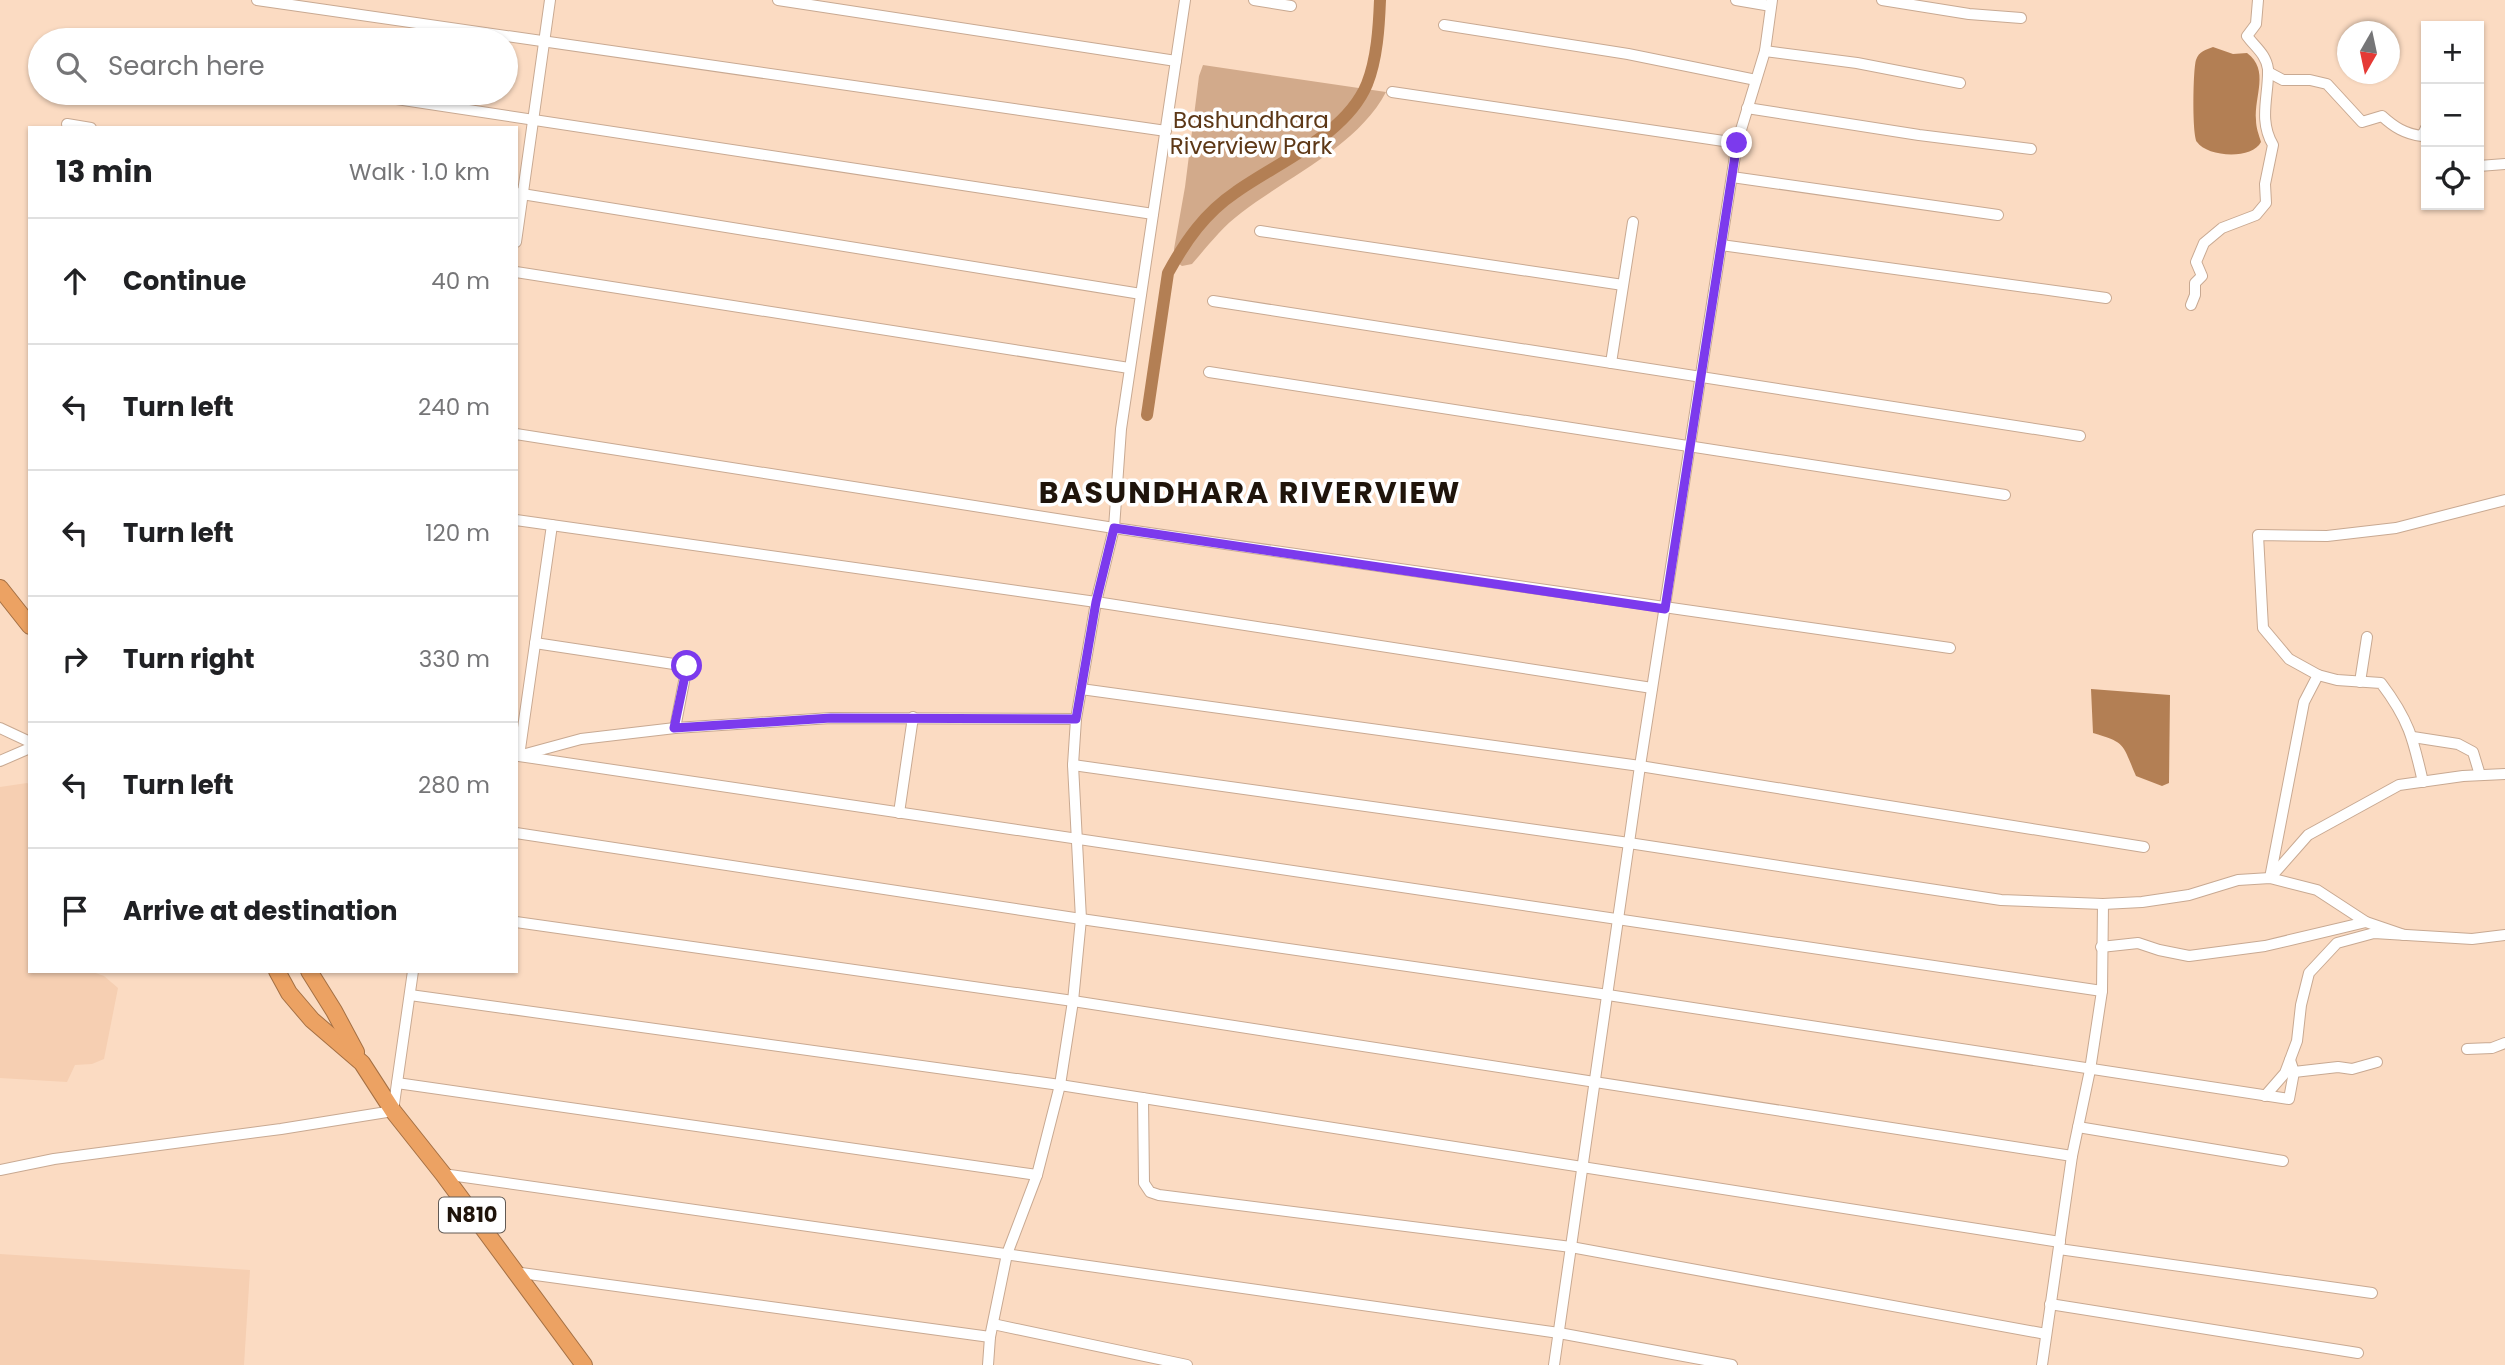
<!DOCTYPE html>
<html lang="en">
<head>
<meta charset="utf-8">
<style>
  body { margin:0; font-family:Poppins,sans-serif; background:#f6f6f6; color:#202124 }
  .controls { position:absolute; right:21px; top:21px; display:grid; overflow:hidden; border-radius:0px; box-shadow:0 2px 5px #0004 }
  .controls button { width:63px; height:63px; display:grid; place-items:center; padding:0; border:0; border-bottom:2px solid #e0e0e0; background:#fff; color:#202124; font:35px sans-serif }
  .compass { position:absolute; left:2337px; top:21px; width:63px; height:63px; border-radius:50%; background:#fff; box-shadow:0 2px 5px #0004; rotate:189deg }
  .stop { position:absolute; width:21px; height:21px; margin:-16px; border:5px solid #7c3aed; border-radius:50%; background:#fff }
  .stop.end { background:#7c3aed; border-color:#fff; box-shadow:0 2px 7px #0008 }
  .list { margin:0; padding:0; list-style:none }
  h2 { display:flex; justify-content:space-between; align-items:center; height:91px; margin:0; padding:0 28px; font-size:30px }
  h2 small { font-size:23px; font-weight:400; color:#757577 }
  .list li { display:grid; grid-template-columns:46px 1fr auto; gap:21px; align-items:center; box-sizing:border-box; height:126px; padding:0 28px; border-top:2px solid #e0e0e0 }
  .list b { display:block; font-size:26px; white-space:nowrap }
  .list em { font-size:23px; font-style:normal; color:#757577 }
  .icon { flex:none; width:38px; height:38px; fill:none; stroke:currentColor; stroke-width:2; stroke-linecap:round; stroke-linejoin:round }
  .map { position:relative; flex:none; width:2505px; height:1365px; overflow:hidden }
  .search { position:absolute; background:#fff; box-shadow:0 2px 5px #0004; left:28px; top:28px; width:490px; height:77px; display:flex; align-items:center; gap:18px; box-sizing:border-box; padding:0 24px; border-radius:38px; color:#757577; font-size:26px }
  .panel { position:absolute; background:#fff; box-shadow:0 2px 5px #0004; left:28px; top:126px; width:490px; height:847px; border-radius:0px }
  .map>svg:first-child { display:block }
</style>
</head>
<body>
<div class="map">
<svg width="2505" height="1365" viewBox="0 0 2505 1365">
  <rect width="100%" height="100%" fill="#fbdbc2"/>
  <!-- built -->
  <g fill="#f6cfb2">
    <polygon points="27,783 30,785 30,971 90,971 104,976 118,988 104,1059 92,1064 75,1065 67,1082 0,1078 0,787"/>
    <polygon points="0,1254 250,1270 244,1365 0,1365"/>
  </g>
  <!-- green -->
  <path fill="#d2aa8b" d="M 1203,65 L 1386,92 C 1358,146 1287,177 1241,213 C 1222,227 1207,247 1192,264 L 1182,266 L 1175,261 L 1174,249 L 1185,187 L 1199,76 Z"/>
  <!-- water -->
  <g fill="#b37f54">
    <path d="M 2213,47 L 2233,54 L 2247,53 C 2270,70 2254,96 2256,120 C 2256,128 2259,135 2261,142 C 2252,160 2207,157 2197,142 C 2192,135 2193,69 2196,60 C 2199,51 2206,50 2213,47 Z"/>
    <path d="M 2091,689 L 2170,695 L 2169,783 L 2162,786 L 2136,776 C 2122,744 2127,743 2093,733 Z"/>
  </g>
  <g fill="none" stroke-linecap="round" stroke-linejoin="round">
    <!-- canal -->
    <path stroke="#b37f54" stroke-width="12" d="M 1147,415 L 1168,273 C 1186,240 1205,213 1236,192 C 1278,162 1346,135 1367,84 C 1377,59 1379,27 1380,0"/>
    <!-- minor casing -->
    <g stroke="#c8a992" stroke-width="12">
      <g id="minor">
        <polyline points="257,0 1166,131"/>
        <polyline points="778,0 1176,61"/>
        <polyline points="1254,0 1291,6"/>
        <polyline points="1736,0 1771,6"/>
        <polyline points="1882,0 1969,14 2021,18"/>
        <polyline points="1444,25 1628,54 1756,80"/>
        <polyline points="1765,51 1857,63 1960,83"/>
        <path d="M 2268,72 L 2283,80 L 2310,80 L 2327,84 L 2362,122 L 2382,116 C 2394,127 2405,134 2422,136 L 2426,128"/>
        <polyline points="1392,92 1737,143"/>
        <polyline points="357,93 1153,214"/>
        <polyline points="1747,108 1919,135 2031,149"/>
        <polyline points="67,124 91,128"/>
        <polyline points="2479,166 2505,164"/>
        <polyline points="1732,177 1998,215"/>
        <polyline points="516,193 1141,294"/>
        <polyline points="1260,231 1623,285"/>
        <polyline points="516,242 550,0"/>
        <polyline points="1721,245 2106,298"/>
        <polyline points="516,272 1129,368"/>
        <polyline points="1213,301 2080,436"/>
        <path d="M 2191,305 L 2195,295 L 2195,283 L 2202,276 L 2196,262 L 2204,243 L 2222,228 L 2256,215 L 2266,203 L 2265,184 L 2273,145 C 2258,120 2269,95 2268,69 C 2266,54 2255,47 2247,36 L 2256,24 L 2258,0"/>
        <polyline points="1611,363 1633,222"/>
        <polyline points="1209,372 2005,495"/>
        <polyline points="516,434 1114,528 1950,648"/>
        <polyline points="516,520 1096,602 1652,688"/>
        <polyline points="552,525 519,756 2102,991"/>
        <polyline points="535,643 687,666 675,728"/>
        <path d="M 2318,675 L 2337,680 L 2381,683 C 2409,720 2413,738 2423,782"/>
        <polyline points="2360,682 2367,637"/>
        <polyline points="1081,689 1640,766 2144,847"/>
        <polyline points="0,728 30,742"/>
        <polyline points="2413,737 2458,744 2473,752 2480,775"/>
        <polyline points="522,755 581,739 675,728 831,718 1076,719"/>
        <polyline points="0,761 30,748"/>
        <polyline points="1073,765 1629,843 2001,900 2103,904 2142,902 2189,895 2238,880 2270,878 2317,890 2366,922 2404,935"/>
        <polyline points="899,813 913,717"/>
        <polyline points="516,833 1081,919 1608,995 2289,1099 2294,1072 2290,1060"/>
        <polyline points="2271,877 2308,835 2399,785 2463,776 2505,774"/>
        <polyline points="2270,878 2304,702 2318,675 2289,659 2263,628 2258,535 2327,536 2396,528 2505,500"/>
        <polyline points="516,922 1073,1001 2072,1156"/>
        <polyline points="2101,947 2138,943 2159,950 2189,956 2265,946 2366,922"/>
        <polyline points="410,995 1060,1085 2060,1242"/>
        <polyline points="2467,1049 2492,1048 2505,1043"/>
        <polyline points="2294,1072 2338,1067 2352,1069 2377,1062"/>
        <polyline points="397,1083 1037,1175"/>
        <polyline points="2265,1096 2285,1073 2297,1041 2301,1005 2309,973 2337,943 2374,933 2472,939 2505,935"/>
        <polyline points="1143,1098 1144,1183 1150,1192 1159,1195 1571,1247 2046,1334"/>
        <polyline points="2078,1127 2283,1161"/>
        <polyline points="0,1170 54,1159 281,1129 393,1111 413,971"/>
        <polyline points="443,1174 1559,1333 1732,1365"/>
        <polyline points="2059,1249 2372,1293"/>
        <polyline points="514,1272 990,1337"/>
        <polyline points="2050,1304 2358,1353"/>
        <polyline points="993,1324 1187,1365"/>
        <polyline points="988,1365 990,1337 1007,1254 1037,1175 1060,1085 1073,1001 1081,919 1073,765 1076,719 1096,602 1114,528 1121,429 1185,0"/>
        <polyline points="1554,1365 1640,766 1737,143 1765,51 1772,0"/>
        <polyline points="2042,1365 2072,1156 2090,1070 2102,991 2103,904"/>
      </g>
    </g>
    <!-- highway casing -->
    <g stroke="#a47044" stroke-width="18">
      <g id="highway">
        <polyline points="0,588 30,626"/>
        <polyline points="277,971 289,993 312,1020 362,1063 393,1111 443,1174 584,1365"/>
        <polyline points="309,971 334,1011 356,1052"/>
      </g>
    </g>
    <!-- minor -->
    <use href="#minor" stroke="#fff" stroke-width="10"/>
    <!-- highway -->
    <use href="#highway" stroke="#eca263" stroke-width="16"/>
  </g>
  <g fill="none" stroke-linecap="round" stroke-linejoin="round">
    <!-- route -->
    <polyline stroke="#7c3aed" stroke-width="9" points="687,666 674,728 831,718 1076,719 1096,602 1114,528 1665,609 1737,143"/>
  </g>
  <g text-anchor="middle" stroke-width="7" stroke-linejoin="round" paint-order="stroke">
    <!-- shield labels -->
    <rect fill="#fff" stroke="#625a54" stroke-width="2" x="439" y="1197.5" width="66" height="35" rx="5"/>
    <g font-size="21" font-weight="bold" fill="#1f140b">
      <text x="472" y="1222">N810</text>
    </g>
    <!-- park labels -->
    <g font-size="23" fill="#5d3817" stroke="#fff">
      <text x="1251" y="128">Bashundhara<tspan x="1251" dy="26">Riverview Park</tspan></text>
    </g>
    <!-- district labels -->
    <g font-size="30" font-weight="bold" letter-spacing="2" fill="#1f140b" stroke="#fff">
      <text x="1250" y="503">BASUNDHARA RIVERVIEW</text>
    </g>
  </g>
</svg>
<div class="controls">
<button>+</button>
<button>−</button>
<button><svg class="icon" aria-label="locate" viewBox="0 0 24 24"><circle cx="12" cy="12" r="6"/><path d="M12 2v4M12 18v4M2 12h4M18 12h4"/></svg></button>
</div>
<svg class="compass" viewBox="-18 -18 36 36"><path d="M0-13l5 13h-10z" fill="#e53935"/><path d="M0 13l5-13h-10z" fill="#757577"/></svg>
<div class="stop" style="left:687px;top:666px"></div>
<div class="stop end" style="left:1737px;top:143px"></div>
<div class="search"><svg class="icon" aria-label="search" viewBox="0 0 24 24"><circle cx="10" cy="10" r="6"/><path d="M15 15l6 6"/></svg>Search here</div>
<section class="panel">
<h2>13 min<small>Walk · 1.0 km</small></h2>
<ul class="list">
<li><svg class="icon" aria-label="ahead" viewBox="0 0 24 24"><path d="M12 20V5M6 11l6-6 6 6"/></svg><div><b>Continue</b></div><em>40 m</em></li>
<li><svg class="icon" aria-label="left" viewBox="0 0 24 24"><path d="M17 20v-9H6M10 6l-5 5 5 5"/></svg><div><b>Turn left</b></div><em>240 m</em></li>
<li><svg class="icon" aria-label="left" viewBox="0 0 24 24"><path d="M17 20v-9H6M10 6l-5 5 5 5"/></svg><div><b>Turn left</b></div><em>120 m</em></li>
<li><svg class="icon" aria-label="right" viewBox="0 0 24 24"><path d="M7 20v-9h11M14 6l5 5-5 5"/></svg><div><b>Turn right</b></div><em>330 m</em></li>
<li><svg class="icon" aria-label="left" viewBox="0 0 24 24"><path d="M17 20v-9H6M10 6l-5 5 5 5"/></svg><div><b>Turn left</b></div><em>280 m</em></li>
<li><svg class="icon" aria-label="arrive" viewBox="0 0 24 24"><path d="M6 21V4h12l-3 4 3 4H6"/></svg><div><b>Arrive at destination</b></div></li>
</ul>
</section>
</div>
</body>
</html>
